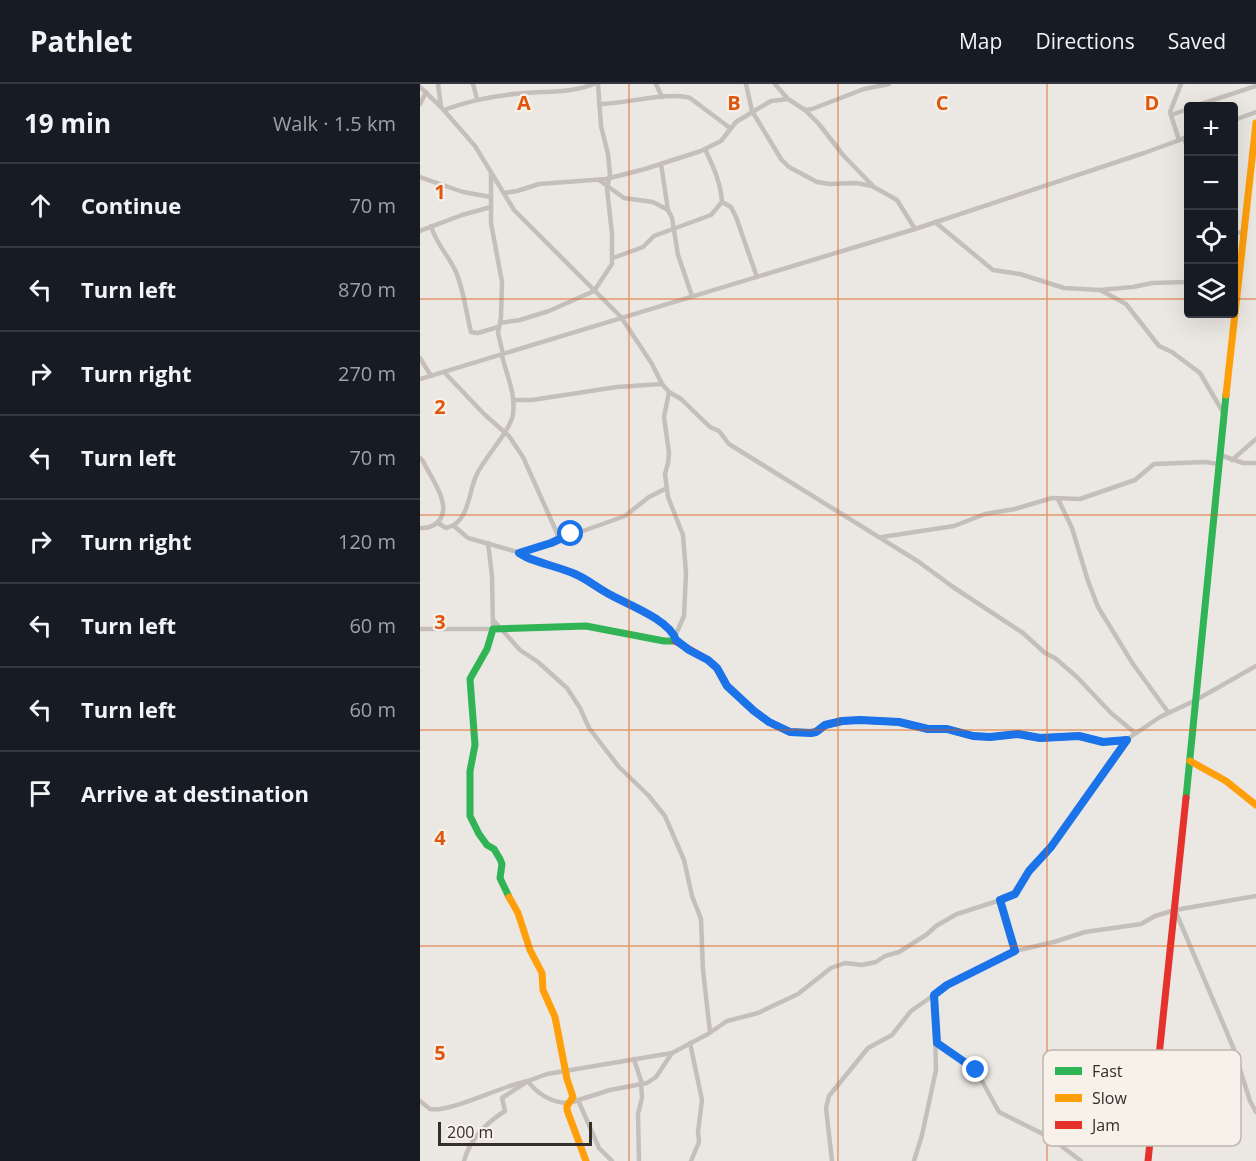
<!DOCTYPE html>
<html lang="en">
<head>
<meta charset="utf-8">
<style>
  body { margin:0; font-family:"Open Sans",sans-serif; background:#242831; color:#f1f3f6 }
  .controls { position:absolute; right:18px; top:18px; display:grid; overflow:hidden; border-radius:6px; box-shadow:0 6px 24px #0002 }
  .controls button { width:54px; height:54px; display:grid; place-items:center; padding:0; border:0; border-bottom:2px solid #363941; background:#171b24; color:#f1f3f6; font:30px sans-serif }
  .scale { position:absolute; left:18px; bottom:15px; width:154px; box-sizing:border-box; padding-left:6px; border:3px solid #352d29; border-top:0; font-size:16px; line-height:21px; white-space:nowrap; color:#352d29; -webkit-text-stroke:4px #f7f1ea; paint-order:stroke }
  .stop { position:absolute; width:18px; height:18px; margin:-14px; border:4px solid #1a73e8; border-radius:50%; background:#fff }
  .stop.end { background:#1a73e8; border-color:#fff; box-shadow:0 2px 6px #0008 }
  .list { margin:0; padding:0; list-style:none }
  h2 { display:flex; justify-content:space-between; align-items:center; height:78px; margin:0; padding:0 24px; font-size:26px }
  h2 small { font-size:20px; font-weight:400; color:#9ea1a6 }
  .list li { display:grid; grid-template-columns:39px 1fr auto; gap:18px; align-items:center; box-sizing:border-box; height:84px; padding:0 24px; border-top:2px solid #363941 }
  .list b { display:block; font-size:22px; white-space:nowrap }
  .list em { font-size:20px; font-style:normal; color:#9ea1a6 }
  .icon { flex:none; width:33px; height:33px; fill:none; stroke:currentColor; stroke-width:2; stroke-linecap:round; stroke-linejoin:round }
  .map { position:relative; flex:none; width:836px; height:1077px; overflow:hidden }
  header { display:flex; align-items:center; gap:36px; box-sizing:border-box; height:84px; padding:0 30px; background:#171b24; border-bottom:2px solid #363941 }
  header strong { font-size:28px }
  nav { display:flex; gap:33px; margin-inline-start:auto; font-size:21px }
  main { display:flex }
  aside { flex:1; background:#171b24 }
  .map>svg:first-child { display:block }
</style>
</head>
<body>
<header>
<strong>Pathlet</strong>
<nav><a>Map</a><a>Directions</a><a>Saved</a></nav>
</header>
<main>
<aside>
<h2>19 min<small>Walk · 1.5 km</small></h2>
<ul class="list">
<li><svg class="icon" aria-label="ahead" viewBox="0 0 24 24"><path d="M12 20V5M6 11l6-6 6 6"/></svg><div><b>Continue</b></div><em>70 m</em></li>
<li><svg class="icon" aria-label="left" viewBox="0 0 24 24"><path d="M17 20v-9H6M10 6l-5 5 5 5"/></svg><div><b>Turn left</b></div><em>870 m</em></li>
<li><svg class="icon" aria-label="right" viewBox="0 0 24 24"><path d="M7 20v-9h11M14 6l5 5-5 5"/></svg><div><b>Turn right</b></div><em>270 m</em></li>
<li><svg class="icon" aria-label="left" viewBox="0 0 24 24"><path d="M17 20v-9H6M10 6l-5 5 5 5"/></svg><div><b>Turn left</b></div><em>70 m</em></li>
<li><svg class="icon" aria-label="right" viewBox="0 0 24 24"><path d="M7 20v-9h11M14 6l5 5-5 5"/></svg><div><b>Turn right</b></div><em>120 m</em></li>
<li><svg class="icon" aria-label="left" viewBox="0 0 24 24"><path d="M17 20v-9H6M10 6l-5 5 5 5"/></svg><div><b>Turn left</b></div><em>60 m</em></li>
<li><svg class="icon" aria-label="left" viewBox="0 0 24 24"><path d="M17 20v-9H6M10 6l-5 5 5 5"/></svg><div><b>Turn left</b></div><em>60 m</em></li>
<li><svg class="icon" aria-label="arrive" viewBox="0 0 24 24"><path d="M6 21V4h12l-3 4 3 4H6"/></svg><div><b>Arrive at destination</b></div></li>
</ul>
</aside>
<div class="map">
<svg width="836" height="1077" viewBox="0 0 836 1077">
  <rect width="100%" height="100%" fill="#ebe7e2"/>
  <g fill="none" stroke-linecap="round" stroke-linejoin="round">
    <!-- street -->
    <g stroke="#c4bfbb" stroke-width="4.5">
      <polyline points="18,0 21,23"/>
      <polyline points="53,0 57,15"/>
      <polyline points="236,0 242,13"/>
      <polyline points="326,0 332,27 361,75 369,83 397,98 410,100 436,99 452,102 477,116 495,145"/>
      <polyline points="355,0 368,15"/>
      <polyline points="0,3 21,23 55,62 94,126 201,233 232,280 242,300 249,308 261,315 290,343 299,347 309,360 499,478 533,503 603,549 625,569 635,574 657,593 691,629 715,649"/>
      <polyline points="0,20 6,8"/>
      <path d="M 179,20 C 205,20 249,7 270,14 L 310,44"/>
      <polyline points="775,22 836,2"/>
      <path d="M 24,26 C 50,16 77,11 105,9 C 129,7 152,9 174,0"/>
      <polyline points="385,26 399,40 423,71 453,102"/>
      <polyline points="751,31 768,25"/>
      <polyline points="814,36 836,28"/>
      <polyline points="764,54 768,66"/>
      <polyline points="759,56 750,28 761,0"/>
      <polyline points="241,80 248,126 252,134 258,171 272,212"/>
      <polyline points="71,89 71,139 82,198 81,233 78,249 83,270"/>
      <polyline points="0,93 43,108 71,113"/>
      <polyline points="179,96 204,114 233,118 248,126"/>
      <polyline points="84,109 97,107 119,100 186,95 225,85 281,67 301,57 316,38 351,17 368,15 385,26 392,25 444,5 469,0"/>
      <polyline points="302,118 311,123 316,133 337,193"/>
      <polyline points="515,138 573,186 600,190 644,204 680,206 713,203 732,199 768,198"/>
      <path d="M 11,142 C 16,160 29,172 36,188 C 44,207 46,228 51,248 L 58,249 L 78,243"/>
      <polyline points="814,146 824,151"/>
      <polyline points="0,147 42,131 71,123"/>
      <path d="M 193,174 L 223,163 L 234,152 L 291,131 L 302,118 C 301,99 293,82 285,65"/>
      <polyline points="680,206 706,220 739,262 752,268 780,289 804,330"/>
      <polyline points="80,239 100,236 129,227 174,207 192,180 192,150 187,105 190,90 188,70 181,42 178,0"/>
      <polyline points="0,274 11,292"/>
      <polyline points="24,288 64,330 89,352 103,373 137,449 138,457"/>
      <polyline points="0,295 495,145 724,69 768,53"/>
      <polyline points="249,308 244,333 249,369 248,379 245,390 248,413 263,451 266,489 264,532 255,552 256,556"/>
      <polyline points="93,316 112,316 197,303 242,300"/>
      <polyline points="800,371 823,379 836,379"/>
      <path d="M 0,374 L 3,377 C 9,390 19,403 22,416 C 27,433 16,445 0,444"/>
      <polyline points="812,376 836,355"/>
      <polyline points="638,415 652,444 668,497 678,523 713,580 748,628"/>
      <path d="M 18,439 L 26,444 C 50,439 48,407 57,390 C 65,373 91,346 93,330 C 96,308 86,291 82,271"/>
      <polyline points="34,442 48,454 101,469 205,432 229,413 247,404"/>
      <polyline points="462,453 534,442 565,430 595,425 632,414 660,415 715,396 734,380 785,378 799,380"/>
      <polyline points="99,469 106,473 154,489 172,498 185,508 243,539 255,552"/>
      <polyline points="74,537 100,566 118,578 147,604 160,624 169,644 199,683 228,711 245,732 264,776 272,812 281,835 283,886 290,948"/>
      <polyline points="0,545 73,545 72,492 68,459"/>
      <polyline points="755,826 813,963 830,1017 836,1028"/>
      <polyline points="595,867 634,858 665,848 721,840 735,832 755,826 836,812"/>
      <polyline points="270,959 282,1016 278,1048 279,1058 271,1077"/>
      <polyline points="517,959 556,986 579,1028 631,1054 661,1077"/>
      <polyline points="214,975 221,997 222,1014 218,1030 219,1077"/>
      <polyline points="158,1016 179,1064 192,1077"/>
      <path d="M 0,1017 L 10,1025 C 30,1029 83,1001 108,997 C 117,1010 132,1019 149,1019 L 190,1006 L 227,999 L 236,993 L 252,969"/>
      <path d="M 44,1077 C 50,1055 66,1039 85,1027 L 82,1014 L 108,997 L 127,990 L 252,969 L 288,950 L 307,937 L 338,929 L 378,910 L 411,884 L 425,879 L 442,881 L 456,878 L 465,872 L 479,868 L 506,851 L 516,842 L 537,830 L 593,812 L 609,787 L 631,763 L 670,709 L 709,654 L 740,633 L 776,616 L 836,582"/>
      <polyline points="412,1077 406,1024 409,1012 448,964 472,951 491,927 514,911"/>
      <polyline points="494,1077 502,1051 516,986 514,911 527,901 595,867 580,816"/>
    </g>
    <!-- fast -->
    <g stroke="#30b455" stroke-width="7">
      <polyline points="766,714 806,311"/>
      <polyline points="89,813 80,794 82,780 80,775 74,765 67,761 59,750 50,732 50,687 55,661 50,595 67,565 73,545 166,542 244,557 255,557"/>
    </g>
    <!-- slow -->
    <g stroke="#ff9f0a" stroke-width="7">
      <polyline points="806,311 836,39"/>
      <polyline points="770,677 806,697 836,721"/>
      <polyline points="89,813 98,829 110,866 122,889 123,906 135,933 147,995 153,1013 147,1022 147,1026 166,1077"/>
    </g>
    <!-- jam -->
    <g stroke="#e5322d" stroke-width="7">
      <polyline points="255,557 288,576 297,584 307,602 334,627 349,638 370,648 391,649 398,647 406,641 422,637 440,636 479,638 508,645 527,645 553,652 570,653 598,650 620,654 659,652 683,658 707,656"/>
      <polyline points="728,1077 766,714"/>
    </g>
  </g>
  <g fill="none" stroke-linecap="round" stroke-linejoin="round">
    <!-- route -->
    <path stroke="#1a73e8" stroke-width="8" d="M 151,450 L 131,459 L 99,469 L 106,473 C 122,480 139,483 155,490 C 167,495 176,503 187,509 C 206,520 249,535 256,556 L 269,566 L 288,576 L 297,584 L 307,602 L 334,627 L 349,638 L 370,648 L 391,649 L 396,648 L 405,641 L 422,637 L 440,636 L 479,638 L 508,645 L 527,645 L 553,652 L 570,653 L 598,650 L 620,654 L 659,652 L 683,658 L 707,656 L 631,763 L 609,787 L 595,810 L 580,816 L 595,867 L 527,901 L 514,911 L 517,959 L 556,986"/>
  </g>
  <!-- grid -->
  <path fill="none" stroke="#df570d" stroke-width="1.5" stroke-opacity="0.55" d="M 209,0 L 209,1077M 418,0 L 418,1077M 627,0 L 627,1077M 0,215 L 768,215M 814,215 L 836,215M 0,431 L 836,431M 0,646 L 836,646M 0,862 L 836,862"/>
  <!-- legend -->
  <rect x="623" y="966" width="198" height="96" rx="9" fill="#f7f1ea" stroke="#bdb6b0" stroke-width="1.5"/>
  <rect x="635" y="983" width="27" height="8" fill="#30b455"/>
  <rect x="635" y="1010" width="27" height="8" fill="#ff9f0a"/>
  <rect x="635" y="1037" width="27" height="8" fill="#e5322d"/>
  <g font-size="16" fill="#352d29">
    <text x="672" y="993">Fast</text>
    <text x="672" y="1020">Slow</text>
    <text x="672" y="1047">Jam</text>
  </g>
  <g font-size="20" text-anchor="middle" font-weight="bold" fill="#df570d" stroke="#f7f1ea" stroke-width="4.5" stroke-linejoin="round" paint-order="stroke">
    <text x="104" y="26">A</text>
    <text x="314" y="26">B</text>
    <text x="522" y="26">C</text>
    <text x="732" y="26">D</text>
    <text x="20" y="115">1</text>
    <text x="20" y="330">2</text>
    <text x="20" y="545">3</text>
    <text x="20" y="761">4</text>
    <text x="20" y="976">5</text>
  </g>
</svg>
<div class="controls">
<button>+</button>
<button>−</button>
<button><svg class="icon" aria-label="locate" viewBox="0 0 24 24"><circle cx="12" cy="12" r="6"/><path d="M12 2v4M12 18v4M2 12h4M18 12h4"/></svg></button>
<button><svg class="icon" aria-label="layers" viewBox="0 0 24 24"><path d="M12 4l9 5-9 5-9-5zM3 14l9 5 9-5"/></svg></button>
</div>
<div class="scale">200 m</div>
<div class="stop" style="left:151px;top:450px"></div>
<div class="stop end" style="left:556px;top:986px"></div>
</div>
</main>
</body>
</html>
